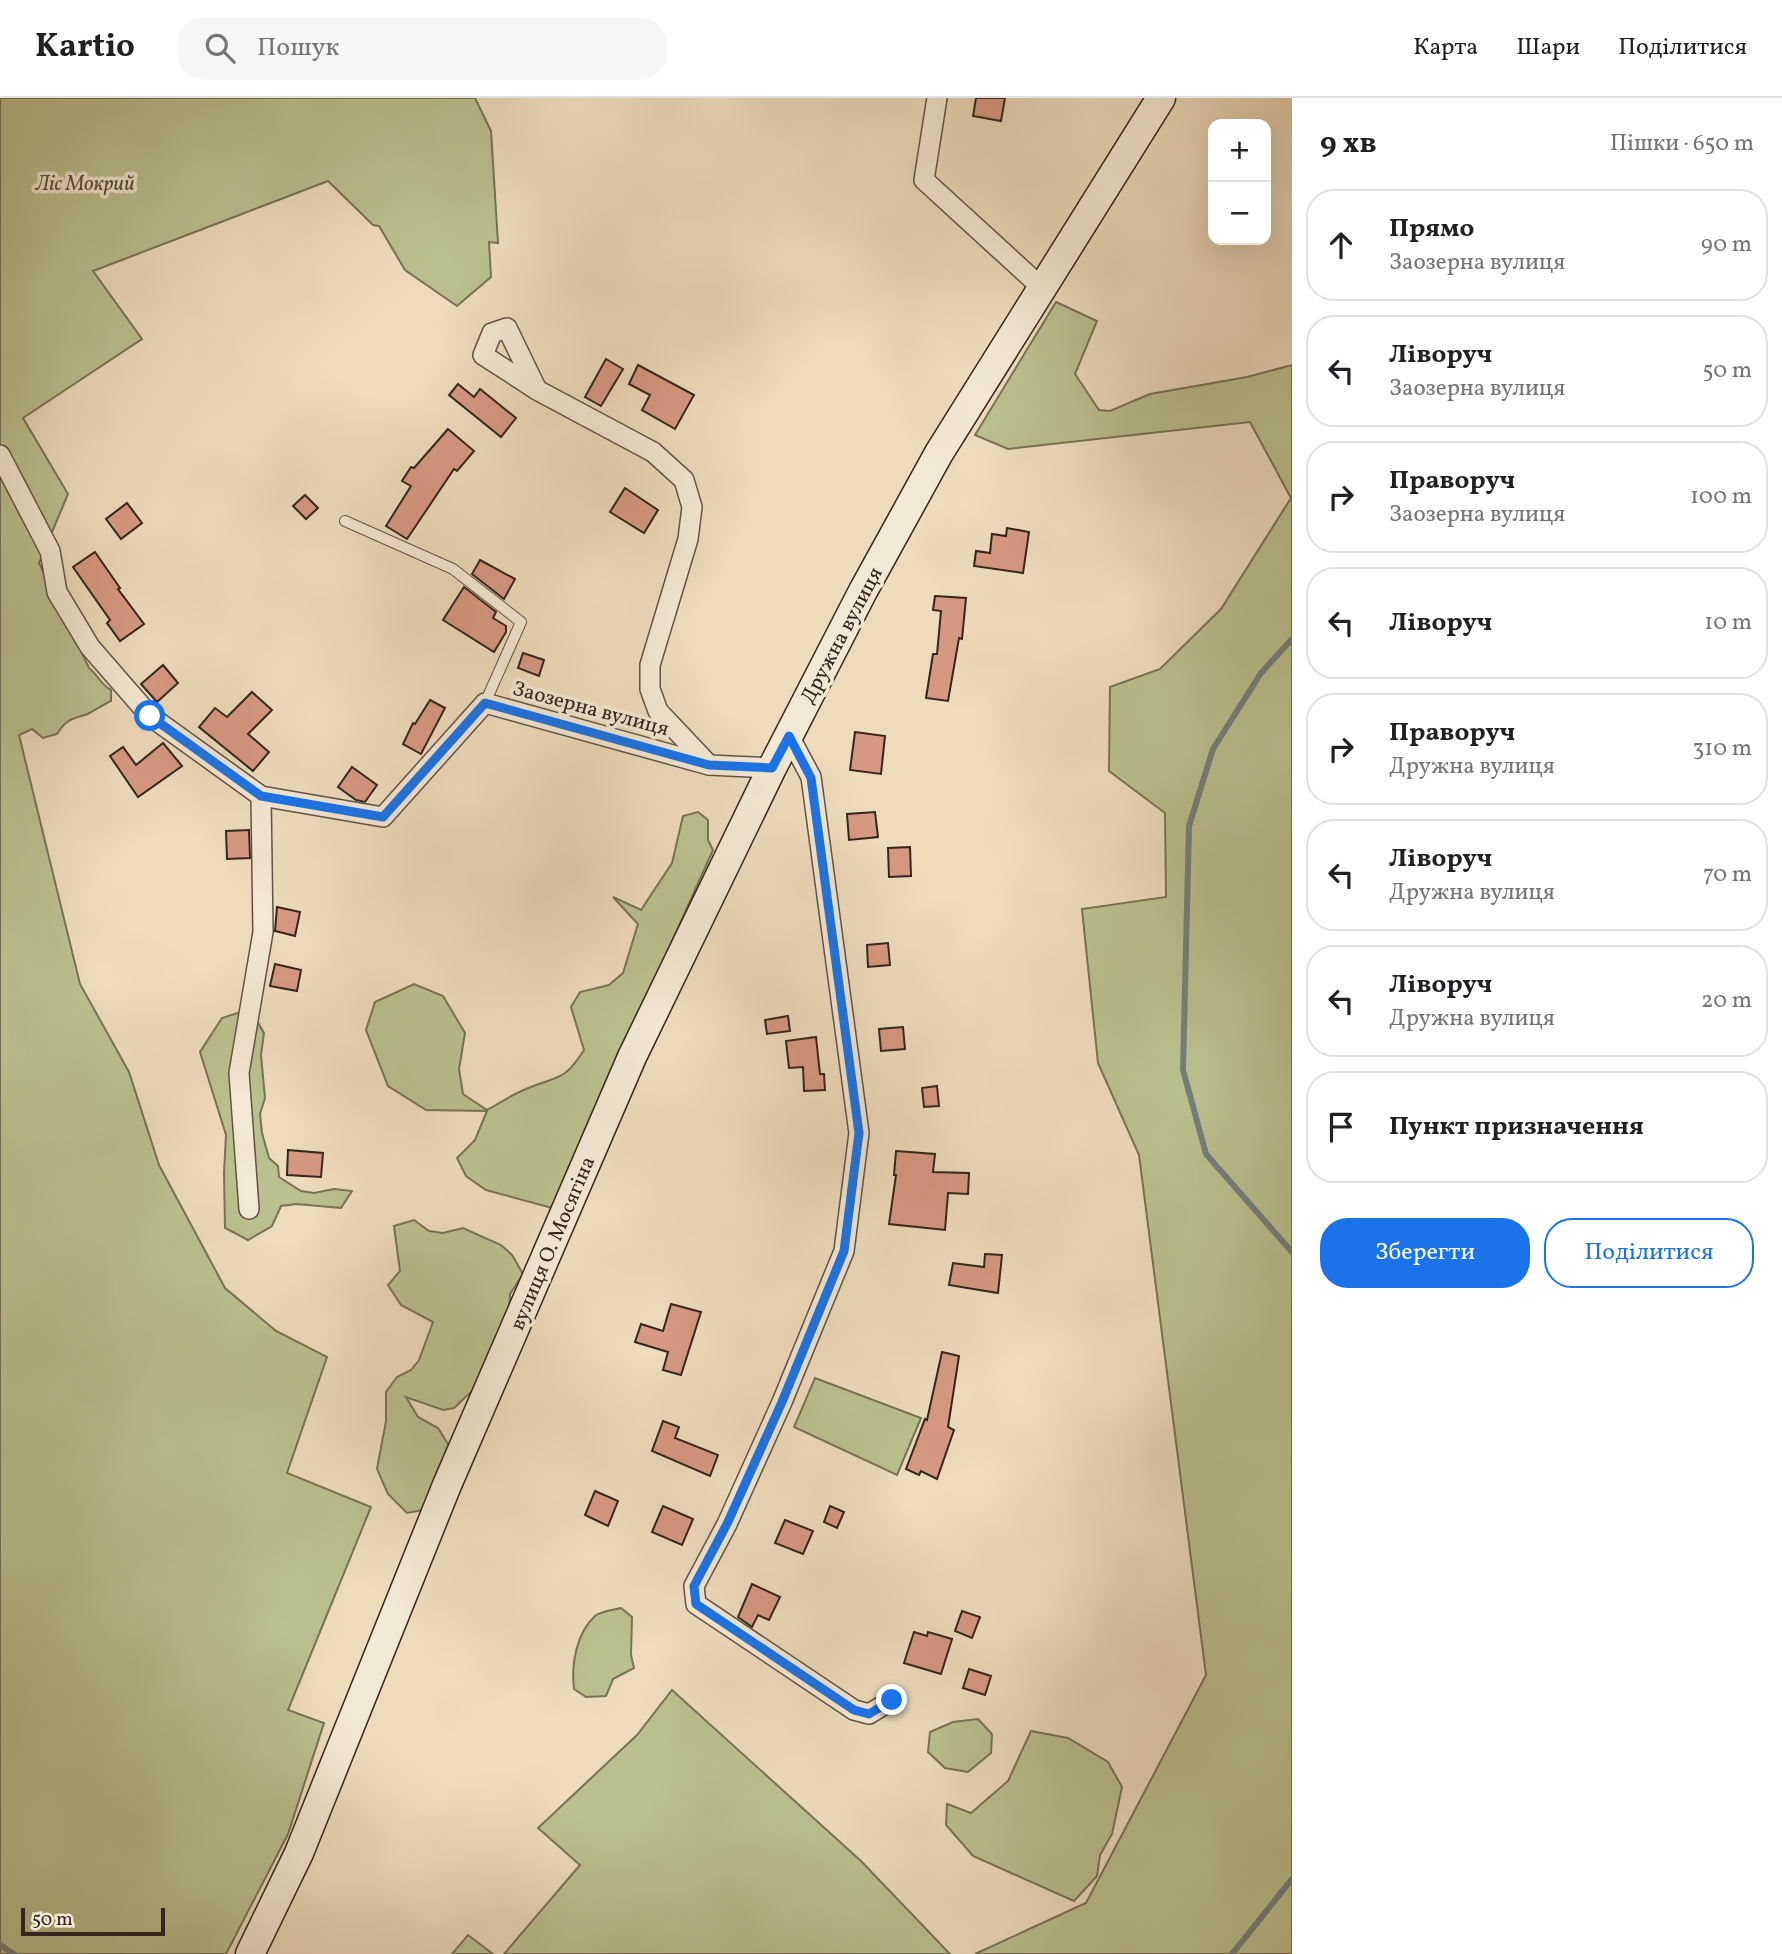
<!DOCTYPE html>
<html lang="uk">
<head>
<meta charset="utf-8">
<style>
  body { margin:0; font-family:Vollkorn,serif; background:#f6f6f6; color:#202124 }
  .controls { position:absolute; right:21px; top:21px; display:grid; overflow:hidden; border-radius:14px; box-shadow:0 7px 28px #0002 }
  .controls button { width:63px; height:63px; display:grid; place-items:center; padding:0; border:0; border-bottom:2px solid #e0e0e0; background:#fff; color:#202124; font:35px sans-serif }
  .scale { position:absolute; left:21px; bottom:18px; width:144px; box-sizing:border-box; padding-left:7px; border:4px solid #33251f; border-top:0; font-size:19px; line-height:24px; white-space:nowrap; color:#33251f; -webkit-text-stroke:5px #f3e8d3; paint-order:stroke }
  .stop { position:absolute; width:21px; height:21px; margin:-16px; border:5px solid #1a73e8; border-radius:50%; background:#fff }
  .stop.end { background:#1a73e8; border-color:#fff; box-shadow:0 2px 7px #0008 }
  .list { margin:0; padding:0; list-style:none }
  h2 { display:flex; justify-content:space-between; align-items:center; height:91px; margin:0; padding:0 28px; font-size:30px }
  h2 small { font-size:23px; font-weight:400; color:#757577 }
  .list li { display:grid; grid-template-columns:46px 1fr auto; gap:21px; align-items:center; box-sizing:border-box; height:112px; margin:0 14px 14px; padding:0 14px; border:2px solid #e0e0e0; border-radius:28px }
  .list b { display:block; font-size:26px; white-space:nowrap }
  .list p { margin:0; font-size:23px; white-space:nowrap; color:#757577 }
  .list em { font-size:23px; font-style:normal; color:#757577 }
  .actions { display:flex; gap:14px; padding:21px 28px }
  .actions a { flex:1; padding:16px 0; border:2px solid #1a73e8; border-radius:28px; text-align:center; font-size:24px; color:#1a73e8 }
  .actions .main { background:#1a73e8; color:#fff }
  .icon { flex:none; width:38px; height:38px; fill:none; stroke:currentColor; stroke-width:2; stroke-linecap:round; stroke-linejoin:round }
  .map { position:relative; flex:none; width:1292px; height:1856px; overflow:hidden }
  header { display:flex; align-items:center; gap:42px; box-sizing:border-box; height:98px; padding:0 35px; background:#fff; border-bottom:2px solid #e0e0e0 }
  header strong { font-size:33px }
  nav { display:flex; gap:38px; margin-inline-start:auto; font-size:24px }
  .search { width:490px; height:63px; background:#f6f6f6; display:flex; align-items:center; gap:18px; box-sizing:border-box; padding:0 24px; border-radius:28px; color:#757577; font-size:26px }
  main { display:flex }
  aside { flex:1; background:#fff }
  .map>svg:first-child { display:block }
</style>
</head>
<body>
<header>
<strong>Kartio</strong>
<div class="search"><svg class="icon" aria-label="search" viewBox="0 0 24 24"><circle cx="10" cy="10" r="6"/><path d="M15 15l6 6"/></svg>Пошук</div>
<nav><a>Карта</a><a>Шари</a><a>Поділитися</a></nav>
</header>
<main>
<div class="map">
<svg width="1292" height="1856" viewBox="0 0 1292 1856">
  <rect width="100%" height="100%" fill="#eddbbc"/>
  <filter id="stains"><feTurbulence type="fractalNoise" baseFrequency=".00286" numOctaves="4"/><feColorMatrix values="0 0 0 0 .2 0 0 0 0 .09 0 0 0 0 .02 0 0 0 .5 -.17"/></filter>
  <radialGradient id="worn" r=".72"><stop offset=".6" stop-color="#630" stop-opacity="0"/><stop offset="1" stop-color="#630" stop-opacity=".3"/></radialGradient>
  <!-- green -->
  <g fill="#bac08f" stroke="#767257" stroke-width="2">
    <path d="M 0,0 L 475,0 L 491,33 L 498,145 L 489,144 L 491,179 L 457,208 L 405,172 L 379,128 L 373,127 L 328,83 L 93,173 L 142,241 L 23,320 L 68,396 L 39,465 L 89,570 C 98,577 100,586 111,592 L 111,603 C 102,607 93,614 85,617 C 70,621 65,623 57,636 L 43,640 L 32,631 L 19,637 L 80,886 L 129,974 L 159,1067 L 225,1190 L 276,1233 L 327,1259 L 287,1375 L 371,1409 L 288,1612 L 324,1625 L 288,1736 L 226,1856 L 0,1856 Z"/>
    <polygon points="1056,204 1097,223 1075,276 1099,312 1110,313 1150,296 1247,279 1292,267 1292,1856 975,1856 1086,1805 1206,1577 1139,1057 1098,965 1082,811 1166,799 1165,715 1109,673 1110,589 1160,571 1221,511 1291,400 1250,324 1008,351 975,337"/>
    <path d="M 698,714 L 708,722 L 708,742 L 713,752 L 552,1110 L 486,1092 L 466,1078 L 457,1060 L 475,1042 L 487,1013 L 426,1012 L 388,988 L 366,932 L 375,904 L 414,886 L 443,898 L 465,935 L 459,971 L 463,996 L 487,1012 C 500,1005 513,996 526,991 C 558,977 563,985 584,952 L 571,909 L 580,894 L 609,887 L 623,875 L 638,826 L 613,799 L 641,812 L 672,765 L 683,718 Z"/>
    <polygon points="250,911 264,935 261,957 265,1000 260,1016 262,1035 269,1060 278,1068 279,1079 301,1093 314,1095 334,1091 352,1093 341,1110 296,1106 281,1108 272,1128 248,1142 225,1130 224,1075 226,1037 200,954 222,920"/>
    <polygon points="414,1122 429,1133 443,1135 463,1130 501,1147 512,1157 523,1176 510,1196 509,1220 472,1293 454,1310 443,1312 406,1299 418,1319 438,1330 448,1346 449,1364 428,1411 407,1415 388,1396 377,1371 386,1323 386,1294 397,1279 411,1272 419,1262 433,1224 401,1207 388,1187 400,1173 394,1128"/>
    <polygon points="815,1280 921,1320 897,1377 794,1329"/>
    <path d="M 621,1510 L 632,1519 L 631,1557 L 634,1570 L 613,1581 L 606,1598 L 586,1599 L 574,1591 C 571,1568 576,1535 595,1518 C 600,1513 613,1512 621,1510 Z"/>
    <polygon points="672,1592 861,1763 950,1856 504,1856 580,1767 538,1730 637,1637"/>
    <polygon points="978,1621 992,1636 991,1655 968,1674 945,1670 928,1654 930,1634 953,1624"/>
    <polygon points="1031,1633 1068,1640 1108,1664 1122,1689 1112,1736 1100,1757 1097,1778 1074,1803 973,1758 946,1727 947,1706 971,1715 1008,1683"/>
    <polygon points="468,1837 493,1856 452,1856"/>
  </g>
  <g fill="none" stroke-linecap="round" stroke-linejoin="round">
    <!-- stream -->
    <g stroke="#737e7c" stroke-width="6">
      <polyline points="1292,541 1261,575 1213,651 1189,728 1183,972 1206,1056 1292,1154"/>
      <polyline points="0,1847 14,1856"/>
      <polyline points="1232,1856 1292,1781"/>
    </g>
  </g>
  <!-- building -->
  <g fill="#d69882" stroke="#33251f" stroke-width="2">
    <polygon points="976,0 1005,0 1001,23 973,18"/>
    <polygon points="606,261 623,271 601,308 585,299"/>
    <polygon points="638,267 694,297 675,331 642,312 650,297 629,286"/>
    <polygon points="458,286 474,299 480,291 516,320 501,339 449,297"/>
    <polygon points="448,331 474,353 457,373 454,371 407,441 386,428 411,388 402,383 411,369 414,370"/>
    <polygon points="625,390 658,412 644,435 610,414"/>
    <polygon points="305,397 318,410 306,421 293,408"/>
    <polygon points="127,405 142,425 121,441 106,421"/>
    <polygon points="1007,430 1029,434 1023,475 974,468 976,453 990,455 992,436 1006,438"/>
    <polygon points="95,454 120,490 118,491 144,526 120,543 107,525 110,522 73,469"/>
    <polygon points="480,462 515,481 504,501 472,476"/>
    <polygon points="464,489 496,514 493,520 506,528 506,534 494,554 443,522"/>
    <polygon points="935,498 966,500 962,541 959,540 948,603 926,600 933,556 937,556 941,513 933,512"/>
    <polygon points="523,555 544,562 539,578 518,570"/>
    <polygon points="163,567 178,585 157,604 141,586"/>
    <polygon points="252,594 272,612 248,636 269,654 253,673 199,629 215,610 227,619"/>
    <polygon points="430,602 445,610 421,656 403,646 413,625 415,626"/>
    <polygon points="855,634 885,638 881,676 850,672"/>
    <polygon points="163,645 182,668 138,699 110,658 123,649 136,667"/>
    <polygon points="352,669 377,687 365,704 356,702 338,689"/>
    <polygon points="875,714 878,739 849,742 847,716"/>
    <polygon points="249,732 250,760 227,761 226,733"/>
    <polygon points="910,749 911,778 889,779 888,750"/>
    <polygon points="277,809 300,814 295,838 275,833"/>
    <polygon points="888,845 890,867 868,869 867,847"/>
    <polygon points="275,866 301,872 297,893 270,888"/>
    <polygon points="788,918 790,933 767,936 765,922"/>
    <polygon points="903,929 905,951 881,953 879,931"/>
    <polygon points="816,939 820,976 824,976 825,992 804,993 803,969 789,970 786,943"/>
    <polygon points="937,988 939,1008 924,1009 922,990"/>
    <polygon points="288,1052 323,1055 321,1079 287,1077"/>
    <polygon points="896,1053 935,1056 933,1074 969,1075 968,1096 948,1095 945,1132 889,1126 896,1077 894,1077"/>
    <polygon points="985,1156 1002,1157 998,1195 949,1187 953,1165 984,1169"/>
    <polygon points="671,1206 701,1214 681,1277 663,1272 668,1254 635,1244 641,1226 663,1233"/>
    <polygon points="942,1254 959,1258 948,1329 954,1332 937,1381 921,1373 919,1377 906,1371 925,1321 927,1322"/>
    <polygon points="663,1323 679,1329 675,1340 718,1357 710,1378 652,1353"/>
    <polygon points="595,1393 618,1403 608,1428 585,1417"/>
    <polygon points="663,1408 693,1421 682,1447 652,1434"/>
    <polygon points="830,1408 844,1414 837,1430 824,1424"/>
    <polygon points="785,1422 813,1433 803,1456 775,1445"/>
    <polygon points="752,1486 780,1499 769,1522 758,1517 752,1529 738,1519"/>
    <polygon points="962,1513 980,1519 972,1540 955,1533"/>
    <polygon points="914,1534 927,1538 928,1534 952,1541 941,1576 904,1565"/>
    <polygon points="969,1571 991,1578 985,1597 963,1590"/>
  </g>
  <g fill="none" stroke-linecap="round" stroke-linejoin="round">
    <!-- service casing -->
    <g stroke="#625246" stroke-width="12">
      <polyline id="service" points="345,423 453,471 521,524 485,605"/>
    </g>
    <!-- minor casing -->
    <g stroke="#625246" stroke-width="22">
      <g id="minor">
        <polyline points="937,0 924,82 1041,189"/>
        <polyline points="537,292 507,230 492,235 483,257 537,292 653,354 684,382 692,409 688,441 650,567 650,591 658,613 709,667 772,670"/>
        <polyline points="0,357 50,453 57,494 90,549 150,618 261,698 383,719 485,605 709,667"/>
        <polyline points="789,638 811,679 859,1035 844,1153 782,1304 727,1426 694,1488 696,1506 854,1612 869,1616 892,1602"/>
        <polyline points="249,1111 239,975 263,834 261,698"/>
      </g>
    </g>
    <!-- secondary casing -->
    <g stroke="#33251f" stroke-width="31">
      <polyline id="secondary" points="250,1856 299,1755 447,1387 632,959 772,670 863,493 939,355 1161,0"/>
    </g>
    <!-- service -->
    <use href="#service" stroke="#f3e8d3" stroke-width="10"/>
    <!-- minor -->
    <use href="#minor" stroke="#f3e8d3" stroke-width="19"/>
    <!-- secondary -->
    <use href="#secondary" stroke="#f3e8d3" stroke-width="28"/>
  </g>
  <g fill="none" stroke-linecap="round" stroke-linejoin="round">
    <!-- route -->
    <polyline stroke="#1a73e8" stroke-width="9" points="150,618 261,698 383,719 485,605 709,667 772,670 789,638 811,680 859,1035 844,1153 782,1304 727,1426 694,1488 696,1506 854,1612 869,1616 892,1602"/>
  </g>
  <g text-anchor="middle" stroke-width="7" stroke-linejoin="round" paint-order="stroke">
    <!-- park labels -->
    <g font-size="21" font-style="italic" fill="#554c3b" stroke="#f3e8d3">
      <text x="85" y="92">Ліс Мокрий</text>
    </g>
    <!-- street labels -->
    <g font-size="21" fill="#33251f" stroke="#f3e8d3">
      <text transform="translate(841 537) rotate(-62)" y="7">Дружна вулиця</text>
      <text transform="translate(591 610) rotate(15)" y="7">Заозерна вулиця</text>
      <text transform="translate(552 1145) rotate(-67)" y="7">вулиця О. Мосягіна</text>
    </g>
  </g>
  <rect width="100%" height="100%" filter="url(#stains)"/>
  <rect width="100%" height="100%" fill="url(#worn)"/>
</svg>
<div class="controls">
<button>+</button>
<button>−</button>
</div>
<div class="scale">50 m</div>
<div class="stop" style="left:150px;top:618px"></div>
<div class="stop end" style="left:892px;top:1602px"></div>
</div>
<aside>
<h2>9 хв<small>Пішки · 650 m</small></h2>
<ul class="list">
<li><svg class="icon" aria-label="ahead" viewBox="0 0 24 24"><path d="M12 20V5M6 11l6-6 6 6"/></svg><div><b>Прямо</b><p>Заозерна вулиця</p></div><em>90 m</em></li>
<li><svg class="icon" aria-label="left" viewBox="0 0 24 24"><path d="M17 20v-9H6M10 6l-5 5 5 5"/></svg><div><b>Ліворуч</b><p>Заозерна вулиця</p></div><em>50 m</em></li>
<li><svg class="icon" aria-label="right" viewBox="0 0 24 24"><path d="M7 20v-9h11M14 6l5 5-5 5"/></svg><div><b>Праворуч</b><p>Заозерна вулиця</p></div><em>100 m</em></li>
<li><svg class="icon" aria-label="left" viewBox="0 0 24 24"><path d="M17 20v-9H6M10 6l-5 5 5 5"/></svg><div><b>Ліворуч</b></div><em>10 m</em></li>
<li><svg class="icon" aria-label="right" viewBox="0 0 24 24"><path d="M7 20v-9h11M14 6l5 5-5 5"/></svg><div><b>Праворуч</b><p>Дружна вулиця</p></div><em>310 m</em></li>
<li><svg class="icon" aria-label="left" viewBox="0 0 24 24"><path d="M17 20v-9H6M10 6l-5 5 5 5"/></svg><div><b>Ліворуч</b><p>Дружна вулиця</p></div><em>70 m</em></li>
<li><svg class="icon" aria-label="left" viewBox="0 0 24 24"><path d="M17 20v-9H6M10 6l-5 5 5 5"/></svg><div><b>Ліворуч</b><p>Дружна вулиця</p></div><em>20 m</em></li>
<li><svg class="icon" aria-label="arrive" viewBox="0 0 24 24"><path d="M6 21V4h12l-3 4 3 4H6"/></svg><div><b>Пункт призначення</b></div></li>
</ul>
<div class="actions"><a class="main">Зберегти</a><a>Поділитися</a></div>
</aside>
</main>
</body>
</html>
